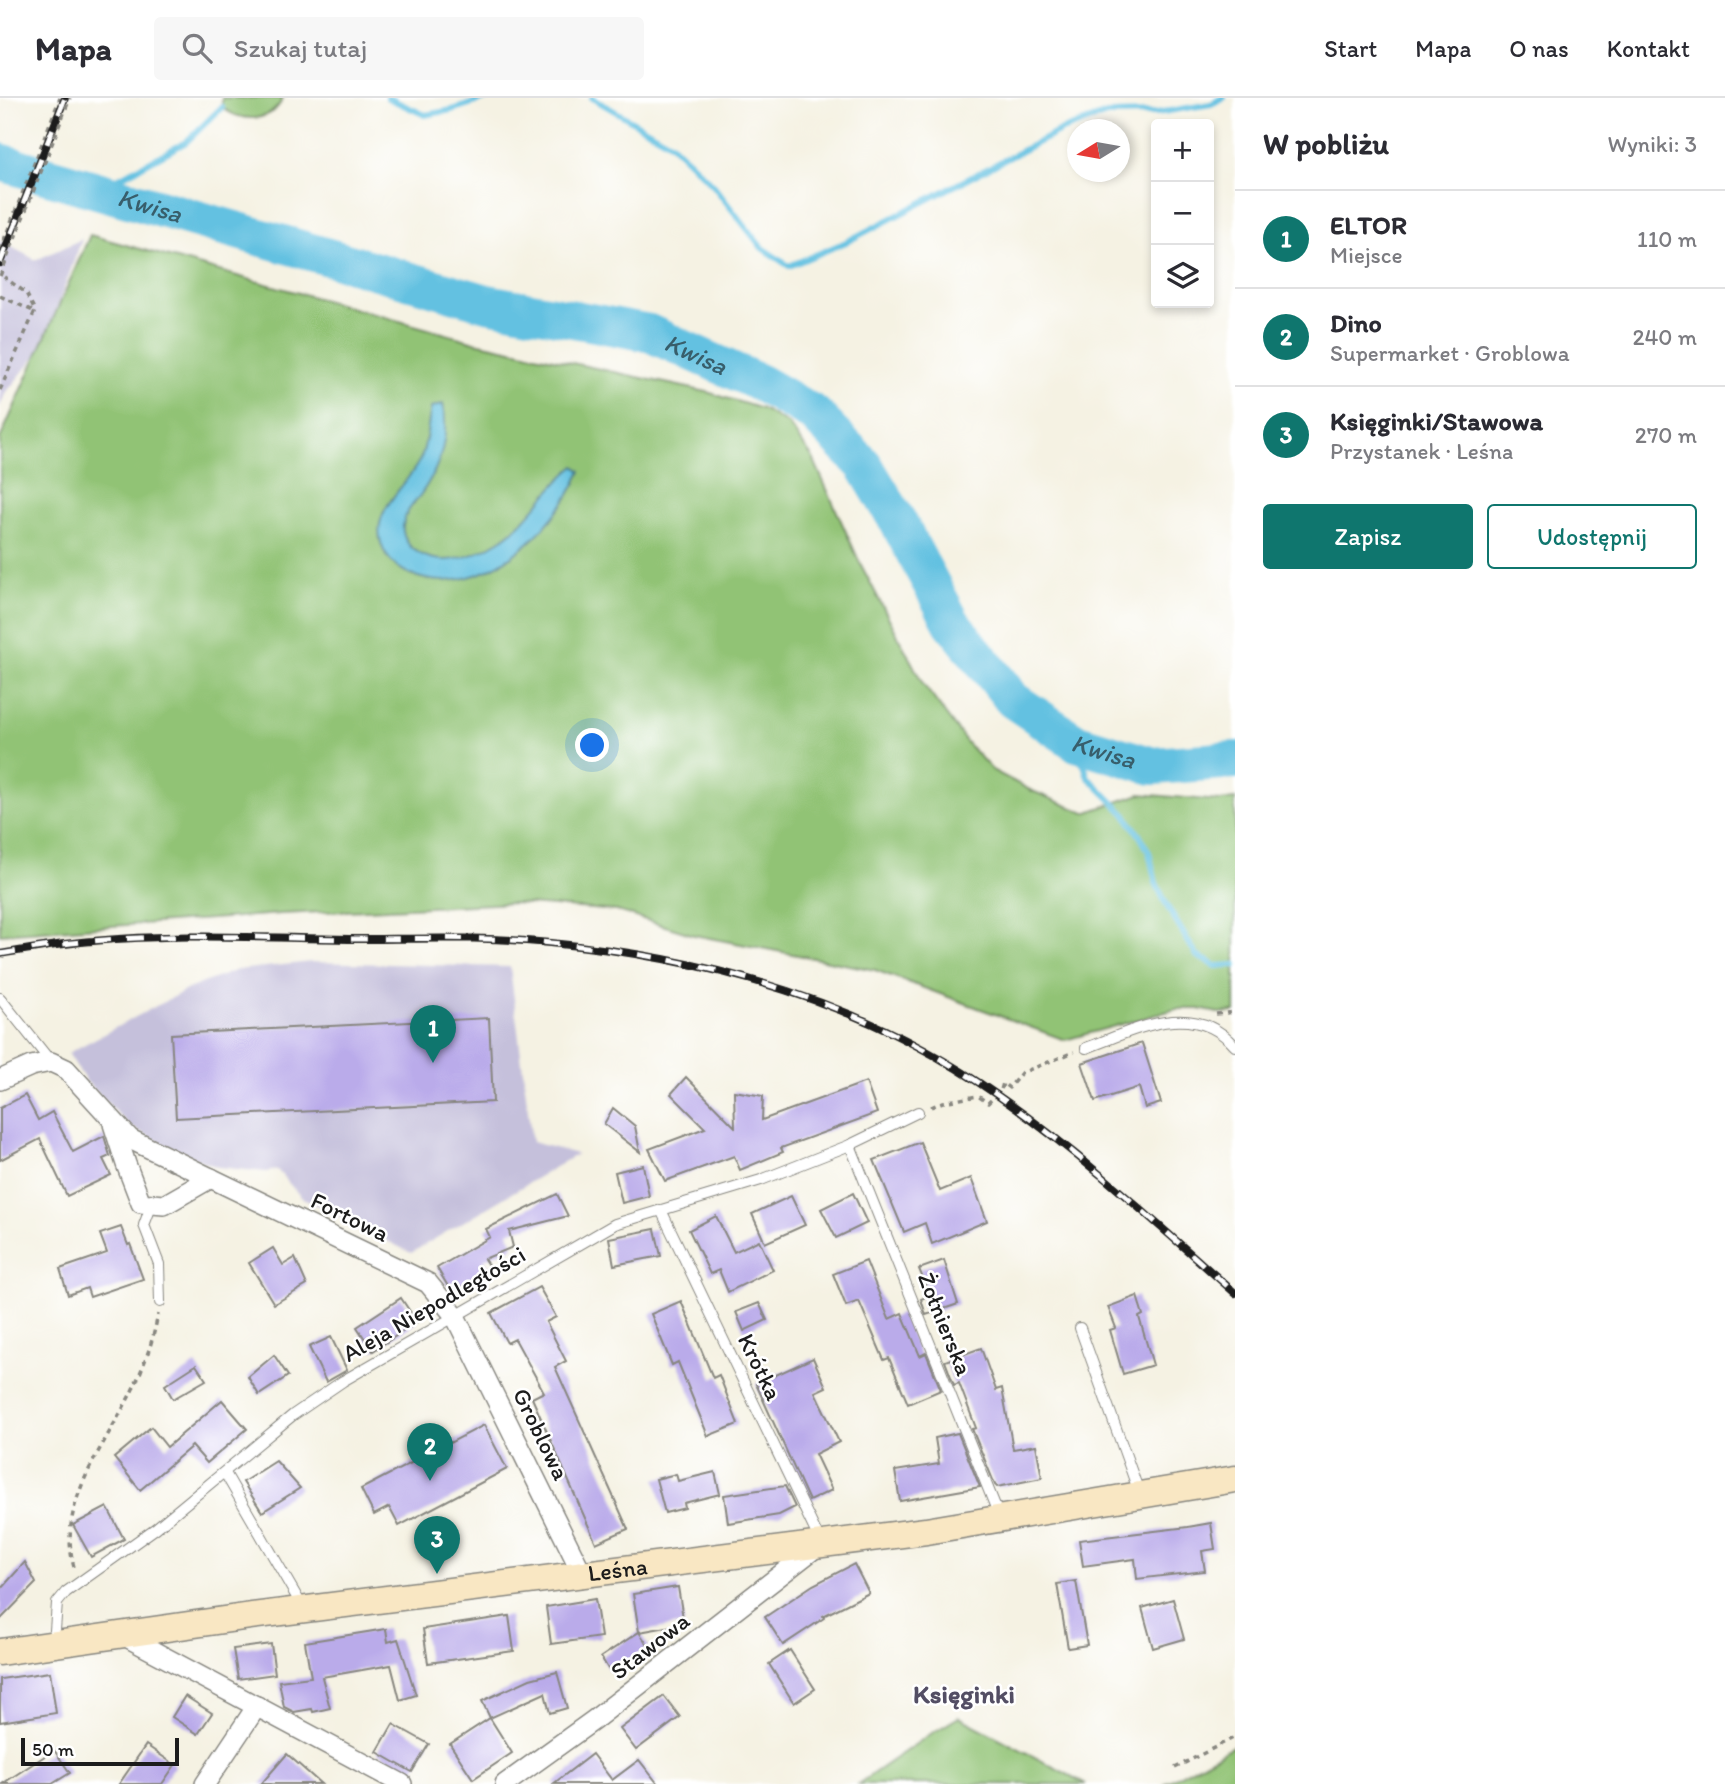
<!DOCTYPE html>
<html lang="pl">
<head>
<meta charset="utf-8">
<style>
  body { margin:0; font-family:Itim,sans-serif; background:#f7f7f7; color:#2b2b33 }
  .controls { position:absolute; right:21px; top:21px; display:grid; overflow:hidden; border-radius:7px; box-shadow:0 4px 10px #0003 }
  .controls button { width:63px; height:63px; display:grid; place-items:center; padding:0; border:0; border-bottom:2px solid #e1e1e2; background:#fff; color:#2b2b33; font:35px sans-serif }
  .compass { position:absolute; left:1067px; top:21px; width:63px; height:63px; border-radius:50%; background:#fff; box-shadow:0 4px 10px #0003; rotate:259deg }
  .scale { position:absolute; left:21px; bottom:18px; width:158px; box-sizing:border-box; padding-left:7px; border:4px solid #1c1c1c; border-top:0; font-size:19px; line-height:24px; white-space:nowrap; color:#1c1c1c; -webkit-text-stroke:5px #fff; paint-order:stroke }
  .you { position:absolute; left:593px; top:648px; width:24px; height:24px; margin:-18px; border:5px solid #fff; border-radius:50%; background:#1a73e8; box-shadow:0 0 0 10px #1a73e833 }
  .badge { display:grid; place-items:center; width:46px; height:46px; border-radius:50%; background:#0f766e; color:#fff; font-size:23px; font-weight:700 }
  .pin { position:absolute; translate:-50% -58px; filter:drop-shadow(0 2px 4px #0008) }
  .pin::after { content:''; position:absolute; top:37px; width:24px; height:21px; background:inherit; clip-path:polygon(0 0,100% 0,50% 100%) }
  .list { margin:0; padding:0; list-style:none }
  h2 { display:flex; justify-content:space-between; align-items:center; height:91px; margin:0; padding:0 28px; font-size:30px }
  h2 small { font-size:23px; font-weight:400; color:#7c7c81 }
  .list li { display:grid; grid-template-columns:46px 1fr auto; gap:21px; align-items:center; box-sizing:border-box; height:98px; padding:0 28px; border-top:2px solid #e1e1e2 }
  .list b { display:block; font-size:26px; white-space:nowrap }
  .list p { margin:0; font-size:23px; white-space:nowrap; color:#7c7c81 }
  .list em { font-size:23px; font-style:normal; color:#7c7c81 }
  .actions { display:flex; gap:14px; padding:21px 28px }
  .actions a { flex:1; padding:16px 0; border:2px solid #0f766e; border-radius:7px; text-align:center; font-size:24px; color:#0f766e }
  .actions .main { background:#0f766e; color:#fff }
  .icon { flex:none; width:38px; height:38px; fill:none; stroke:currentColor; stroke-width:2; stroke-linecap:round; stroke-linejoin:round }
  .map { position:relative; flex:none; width:1235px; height:1686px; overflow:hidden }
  header { display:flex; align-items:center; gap:42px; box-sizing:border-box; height:98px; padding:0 35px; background:#fff; border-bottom:2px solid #e1e1e2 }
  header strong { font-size:33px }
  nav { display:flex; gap:38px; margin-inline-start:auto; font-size:24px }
  .search { width:490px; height:63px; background:#f7f7f7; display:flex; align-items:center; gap:18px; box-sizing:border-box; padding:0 24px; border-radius:7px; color:#7c7c81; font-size:26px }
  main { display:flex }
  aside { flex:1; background:#fff }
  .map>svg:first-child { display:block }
</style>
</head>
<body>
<header>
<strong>Mapa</strong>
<div class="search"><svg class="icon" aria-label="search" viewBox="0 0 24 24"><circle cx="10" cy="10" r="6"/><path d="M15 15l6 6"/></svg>Szukaj tutaj</div>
<nav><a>Start</a><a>Mapa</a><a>O nas</a><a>Kontakt</a></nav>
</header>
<main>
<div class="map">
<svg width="1235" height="1686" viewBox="0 0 1235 1686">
  <rect width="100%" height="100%" fill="#fff"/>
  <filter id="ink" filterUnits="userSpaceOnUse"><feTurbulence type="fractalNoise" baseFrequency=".0143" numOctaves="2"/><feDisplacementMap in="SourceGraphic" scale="14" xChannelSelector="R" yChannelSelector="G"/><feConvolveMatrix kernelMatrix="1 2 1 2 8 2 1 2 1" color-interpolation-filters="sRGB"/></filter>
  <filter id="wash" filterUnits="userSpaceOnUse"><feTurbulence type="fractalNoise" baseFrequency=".00686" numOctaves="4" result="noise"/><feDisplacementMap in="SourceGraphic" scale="28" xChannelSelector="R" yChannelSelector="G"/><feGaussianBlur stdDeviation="1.57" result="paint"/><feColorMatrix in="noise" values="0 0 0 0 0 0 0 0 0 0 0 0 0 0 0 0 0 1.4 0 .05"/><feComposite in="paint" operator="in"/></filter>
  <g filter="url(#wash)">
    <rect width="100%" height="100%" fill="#f5f2e3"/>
    <!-- industrial -->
    <g fill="#c5c0db">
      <polygon points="82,141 42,250 5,296 0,309 0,143 36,162"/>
      <polygon points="311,864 510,869 532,1044 577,1056 411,1155 301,1099 277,1072 266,1074 218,1069 183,1056 131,1029 85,982 68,955 188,891 237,872"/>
    </g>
    <!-- green -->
    <g fill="#91c374" stroke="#567048" stroke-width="2">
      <path d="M 222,0 L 283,0 C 272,25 240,25 222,9 Z"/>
      <polygon points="90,137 475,244 707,294 762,311 788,326 813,360 859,463 923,586 968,646 992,672 1030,692 1085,715 1140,696 1220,703 1235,701 1235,914 1218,915 1199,911 1176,911 1065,942 875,872 694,837 617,813 515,805 281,816 0,836 0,341"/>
      <polygon points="959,1619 1086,1686 858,1686 929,1637"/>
      <polygon points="1235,1647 1235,1686 1164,1686"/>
    </g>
    <!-- water -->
    <path fill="#63c1e1" stroke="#406e7e" stroke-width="2" d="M 443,306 C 450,339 440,369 421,396 C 413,407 404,415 403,428 C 402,435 406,443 410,448 C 436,473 472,460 499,443 C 530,424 546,390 575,368 L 581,373 C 557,432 478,506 410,476 C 394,469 383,458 380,441 C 373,409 411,385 422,357 C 427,342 428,325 431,310 Z"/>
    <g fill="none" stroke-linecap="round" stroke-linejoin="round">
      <!-- stream -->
      <g stroke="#63c1e1" stroke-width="6">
        <polyline points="388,0 425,17 452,12 488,0"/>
        <polyline points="592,0 670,45 712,86 762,150 789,168 846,144 1062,32 1107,16 1157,15 1211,6 1223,0"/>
        <polyline points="97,92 186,44 222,9"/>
        <polyline points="1077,645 1088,679 1125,716 1140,738 1149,754 1156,785 1169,812 1197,858 1216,868 1235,867"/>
      </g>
      <!-- river -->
      <path stroke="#63c1e1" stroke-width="38" id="s1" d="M 0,64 L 487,205 L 649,235 L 760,285 L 814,316 L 864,367 L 897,422 L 952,525 L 1013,602 L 1077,645 L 1153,668 L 1235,662"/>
    </g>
    <g id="blocks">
      <!-- building -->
      <g fill="#baabea">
        <polygon points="489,920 493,1004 176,1020 171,936"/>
        <polygon points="1142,945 1161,1005 1145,1010 1139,989 1095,1003 1082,965"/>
        <polygon points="686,979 735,1029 734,993 763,998 762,1022 866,984 877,1015 781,1050 783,1054 740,1072 734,1058 665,1083 649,1051 705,1030 671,996"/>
        <polygon points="25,997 38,1022 52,1014 73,1054 104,1038 110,1058 103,1061 111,1077 67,1098 40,1041 0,1062 0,1010"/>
        <polygon points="613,1010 635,1028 640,1054 604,1026"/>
        <polygon points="920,1044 940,1093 971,1080 987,1123 932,1146 925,1125 904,1134 874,1062"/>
        <polygon points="643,1067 649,1098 622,1105 615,1074"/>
        <polygon points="853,1095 867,1125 836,1140 821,1111"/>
        <polygon points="557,1096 568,1118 509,1133 513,1149 484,1161 491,1172 452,1195 437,1170 490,1139 486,1131"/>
        <polygon points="791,1098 805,1127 765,1145 752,1116"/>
        <polygon points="716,1118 734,1154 759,1142 773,1172 728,1194 719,1172 710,1176 689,1132"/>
        <polygon points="121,1129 128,1147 130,1146 143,1181 90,1199 87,1190 68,1197 60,1171 107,1155 100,1136"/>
        <polygon points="655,1131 661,1158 614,1167 609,1140"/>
        <polygon points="273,1150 283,1167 295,1160 307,1187 274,1206 249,1165"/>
        <polygon points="944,1162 958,1206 926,1217 921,1201 930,1197 919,1171"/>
        <polygon points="866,1163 889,1221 902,1215 920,1258 926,1255 941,1292 908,1306 889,1260 884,1262 859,1203 846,1208 833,1176"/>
        <polygon points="539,1189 556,1219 546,1224 566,1263 555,1269 628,1431 596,1445 532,1300 544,1294 515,1241 507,1245 491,1215"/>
        <polygon points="1137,1198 1143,1217 1139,1219 1153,1267 1123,1276 1110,1232 1116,1230 1108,1209"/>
        <polygon points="401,1200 417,1224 373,1253 357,1229"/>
        <polygon points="681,1203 713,1280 719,1277 738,1326 708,1338 678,1264 672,1267 651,1216"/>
        <polygon points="759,1205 767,1222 744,1233 736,1214"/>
        <polygon points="331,1239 347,1272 326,1284 309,1249"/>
        <polygon points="981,1250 996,1292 1002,1290 1013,1351 1036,1347 1042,1380 997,1389 995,1387 972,1331 976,1330 959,1285 954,1287 945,1263"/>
        <polygon points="274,1257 288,1278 259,1297 248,1279"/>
        <polygon points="813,1260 826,1289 815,1294 839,1344 815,1356 832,1392 809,1403 756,1286"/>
        <polygon points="196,1267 206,1282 173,1301 165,1287"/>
        <polygon points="222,1302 247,1331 207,1365 192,1348 140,1392 114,1360 151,1329 167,1349"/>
        <polygon points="484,1327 507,1371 399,1428 389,1409 374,1417 361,1391"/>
        <polygon points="958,1335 980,1389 900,1403 895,1373 939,1366 935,1340"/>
        <polygon points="276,1363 300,1390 262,1414 243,1384"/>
        <polygon points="715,1374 720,1396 684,1405 685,1410 665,1415 656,1381 676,1376 678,1383"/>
        <polygon points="785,1388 795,1409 779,1417 728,1425 724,1397"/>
        <polygon points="107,1409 124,1441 91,1459 73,1427"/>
        <polygon points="1211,1425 1215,1451 1202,1453 1205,1473 1137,1481 1135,1461 1083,1468 1079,1442 1188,1429"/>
        <polygon points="25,1464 36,1485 0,1522 0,1492"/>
        <polygon points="854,1466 869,1495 823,1518 824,1520 783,1547 765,1519 813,1487"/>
        <polygon points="1076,1483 1087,1547 1068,1550 1057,1486"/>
        <polygon points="678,1489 684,1526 639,1534 633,1496"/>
        <polygon points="595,1501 601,1539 551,1546 546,1509"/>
        <polygon points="1173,1501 1184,1541 1153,1550 1142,1510"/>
        <polygon points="509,1518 514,1553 428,1565 423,1531"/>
        <polygon points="386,1531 388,1544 398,1541 416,1597 400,1602 391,1567 322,1579 330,1610 313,1614 312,1611 294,1614 284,1609 279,1583 311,1579 305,1544"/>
        <polygon points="639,1534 649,1549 610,1574 601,1559"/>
        <polygon points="271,1546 275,1576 238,1581 233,1551"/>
        <polygon points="790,1552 815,1591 794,1605 769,1566"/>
        <polygon points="50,1574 56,1615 0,1624 0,1581"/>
        <polygon points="557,1574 567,1610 550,1615 545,1595 490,1620 482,1603 530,1581"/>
        <polygon points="185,1598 212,1615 198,1636 172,1619"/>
        <polygon points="664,1598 680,1619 636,1652 620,1631"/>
        <polygon points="490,1620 512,1655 473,1681 450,1646"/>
        <polygon points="393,1626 429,1646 412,1674 377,1654"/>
        <polygon points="146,1647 175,1667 162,1686 119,1686"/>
        <polygon points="54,1652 70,1675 52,1686 2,1686"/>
        <polygon points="287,1656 321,1686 261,1686"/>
        <polygon points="592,1656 612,1682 639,1662 658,1686 553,1686"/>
      </g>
    </g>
  </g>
  <g filter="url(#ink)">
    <use href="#blocks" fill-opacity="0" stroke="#888780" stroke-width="2"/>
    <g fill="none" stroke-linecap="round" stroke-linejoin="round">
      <!-- lane casing -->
      <g stroke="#888780" stroke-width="12">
        <g id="lane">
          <polyline points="0,900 51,964"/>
          <path d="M 1086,950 C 1135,932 1193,900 1235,948"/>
          <polyline points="850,1047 1000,1420"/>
          <polyline points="152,1106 144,1127 159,1166 160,1204"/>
          <polyline points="661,1112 821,1445"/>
          <polyline points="1080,1230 1140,1397"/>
          <polyline points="225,1375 302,1508"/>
          <polyline points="54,1546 57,1505 66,1494 156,1430 293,1317 343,1283 615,1126 761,1082 850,1047 918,1014"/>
        </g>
      </g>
      <!-- street casing -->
      <g stroke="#888780" stroke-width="22">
        <g id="street">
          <polyline points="0,982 31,968 51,964 66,971 130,1041 428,1185 455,1218 583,1477"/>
          <polyline points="113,1026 126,1066 141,1105 164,1107 211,1080"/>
          <polyline points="121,1536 402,1686"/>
          <polyline points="205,1686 257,1608"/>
          <polyline points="505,1686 594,1622 819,1447"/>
        </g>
      </g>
      <!-- secondary casing -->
      <g stroke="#888780" stroke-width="29">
        <g id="secondary">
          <path id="s2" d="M 0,1554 L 251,1518 L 926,1433 L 1235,1381"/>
        </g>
      </g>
      <!-- path -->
      <g stroke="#888780" stroke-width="3.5" stroke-dasharray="5 5" stroke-linecap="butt">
        <polyline points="0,152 60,0"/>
        <polyline points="0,198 33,213"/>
        <polyline points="0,292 35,213 26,195 4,179"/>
        <polyline points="1216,916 1235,914"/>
        <polyline points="931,1009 943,1004 978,998 988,1005 1001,992 1003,985 1009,990 1021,975 1074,954"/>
        <path d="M 74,1469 C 56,1405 105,1348 132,1293 C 144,1268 153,1244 158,1216"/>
        <polyline points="1175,1670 1235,1639"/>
      </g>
      <!-- lane -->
      <use href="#lane" stroke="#fff" stroke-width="10"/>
      <!-- street -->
      <use href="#street" stroke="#fff" stroke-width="19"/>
      <!-- secondary -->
      <use href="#secondary" stroke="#f9e7c3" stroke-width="26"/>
      <!-- rail casing -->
      <g stroke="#1c1c1c" stroke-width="8">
        <g id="rail">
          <polyline points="0,165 65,0"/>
          <path d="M 0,856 C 31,851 62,845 93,843 C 178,835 264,840 349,841 C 416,841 484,838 550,845 C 710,860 865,904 997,997 C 1082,1056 1158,1127 1235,1195"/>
        </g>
      </g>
      <!-- rail -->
      <use href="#rail" stroke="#fff" stroke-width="5" stroke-dasharray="16" stroke-linecap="butt"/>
      <!-- path-bridge -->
      <polyline stroke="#888780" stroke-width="3.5" stroke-dasharray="5 5" stroke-linecap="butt" points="0,178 70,0"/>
    </g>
  </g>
  <g text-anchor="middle" stroke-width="5" stroke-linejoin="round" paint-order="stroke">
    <!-- street labels -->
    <g font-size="24" fill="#1c1c1c" stroke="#fff">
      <text transform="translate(350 1119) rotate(26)" y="8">Fortowa</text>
      <text transform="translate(434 1206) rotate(-30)" y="8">Aleja Niepodległości</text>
      <text transform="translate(945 1226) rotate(68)" y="8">Żołnierska</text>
      <text transform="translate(760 1269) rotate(64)" y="8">Krótka</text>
      <text transform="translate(541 1336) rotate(64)" y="8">Groblowa</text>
      <text dy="8" stroke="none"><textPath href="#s2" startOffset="623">Leśna</textPath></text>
      <text transform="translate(650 1548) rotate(-38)" y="8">Stawowa</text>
    </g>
    <!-- water labels -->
    <g font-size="26" font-style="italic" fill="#385e6b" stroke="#fff">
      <text dy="9" stroke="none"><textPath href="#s1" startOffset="156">Kwisa</textPath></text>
      <text dy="9" stroke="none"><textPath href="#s1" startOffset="723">Kwisa</textPath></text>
      <text dy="9" stroke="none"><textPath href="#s1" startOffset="1311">Kwisa</textPath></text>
    </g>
    <!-- neighbourhood labels -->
    <g font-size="26" font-weight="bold" fill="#534e64" stroke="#fff">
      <text x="964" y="1605">Księginki</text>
    </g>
  </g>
</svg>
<div class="controls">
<button>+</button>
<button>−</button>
<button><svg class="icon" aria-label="layers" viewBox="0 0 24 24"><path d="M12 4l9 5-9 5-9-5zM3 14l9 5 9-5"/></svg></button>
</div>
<svg class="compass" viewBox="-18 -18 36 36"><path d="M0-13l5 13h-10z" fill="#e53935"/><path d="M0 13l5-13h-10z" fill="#7c7c81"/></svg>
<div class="scale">50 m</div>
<div class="you"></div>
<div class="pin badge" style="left:433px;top:965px">1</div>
<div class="pin badge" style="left:430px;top:1383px">2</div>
<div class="pin badge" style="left:437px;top:1476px">3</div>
</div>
<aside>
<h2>W pobliżu<small>Wyniki: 3</small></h2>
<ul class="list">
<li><span class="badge">1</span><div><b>ELTOR</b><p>Miejsce</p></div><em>110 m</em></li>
<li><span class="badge">2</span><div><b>Dino</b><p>Supermarket · Groblowa</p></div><em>240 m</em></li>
<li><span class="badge">3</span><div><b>Księginki/Stawowa</b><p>Przystanek · Leśna</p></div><em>270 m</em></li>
</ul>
<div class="actions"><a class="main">Zapisz</a><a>Udostępnij</a></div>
</aside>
</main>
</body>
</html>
